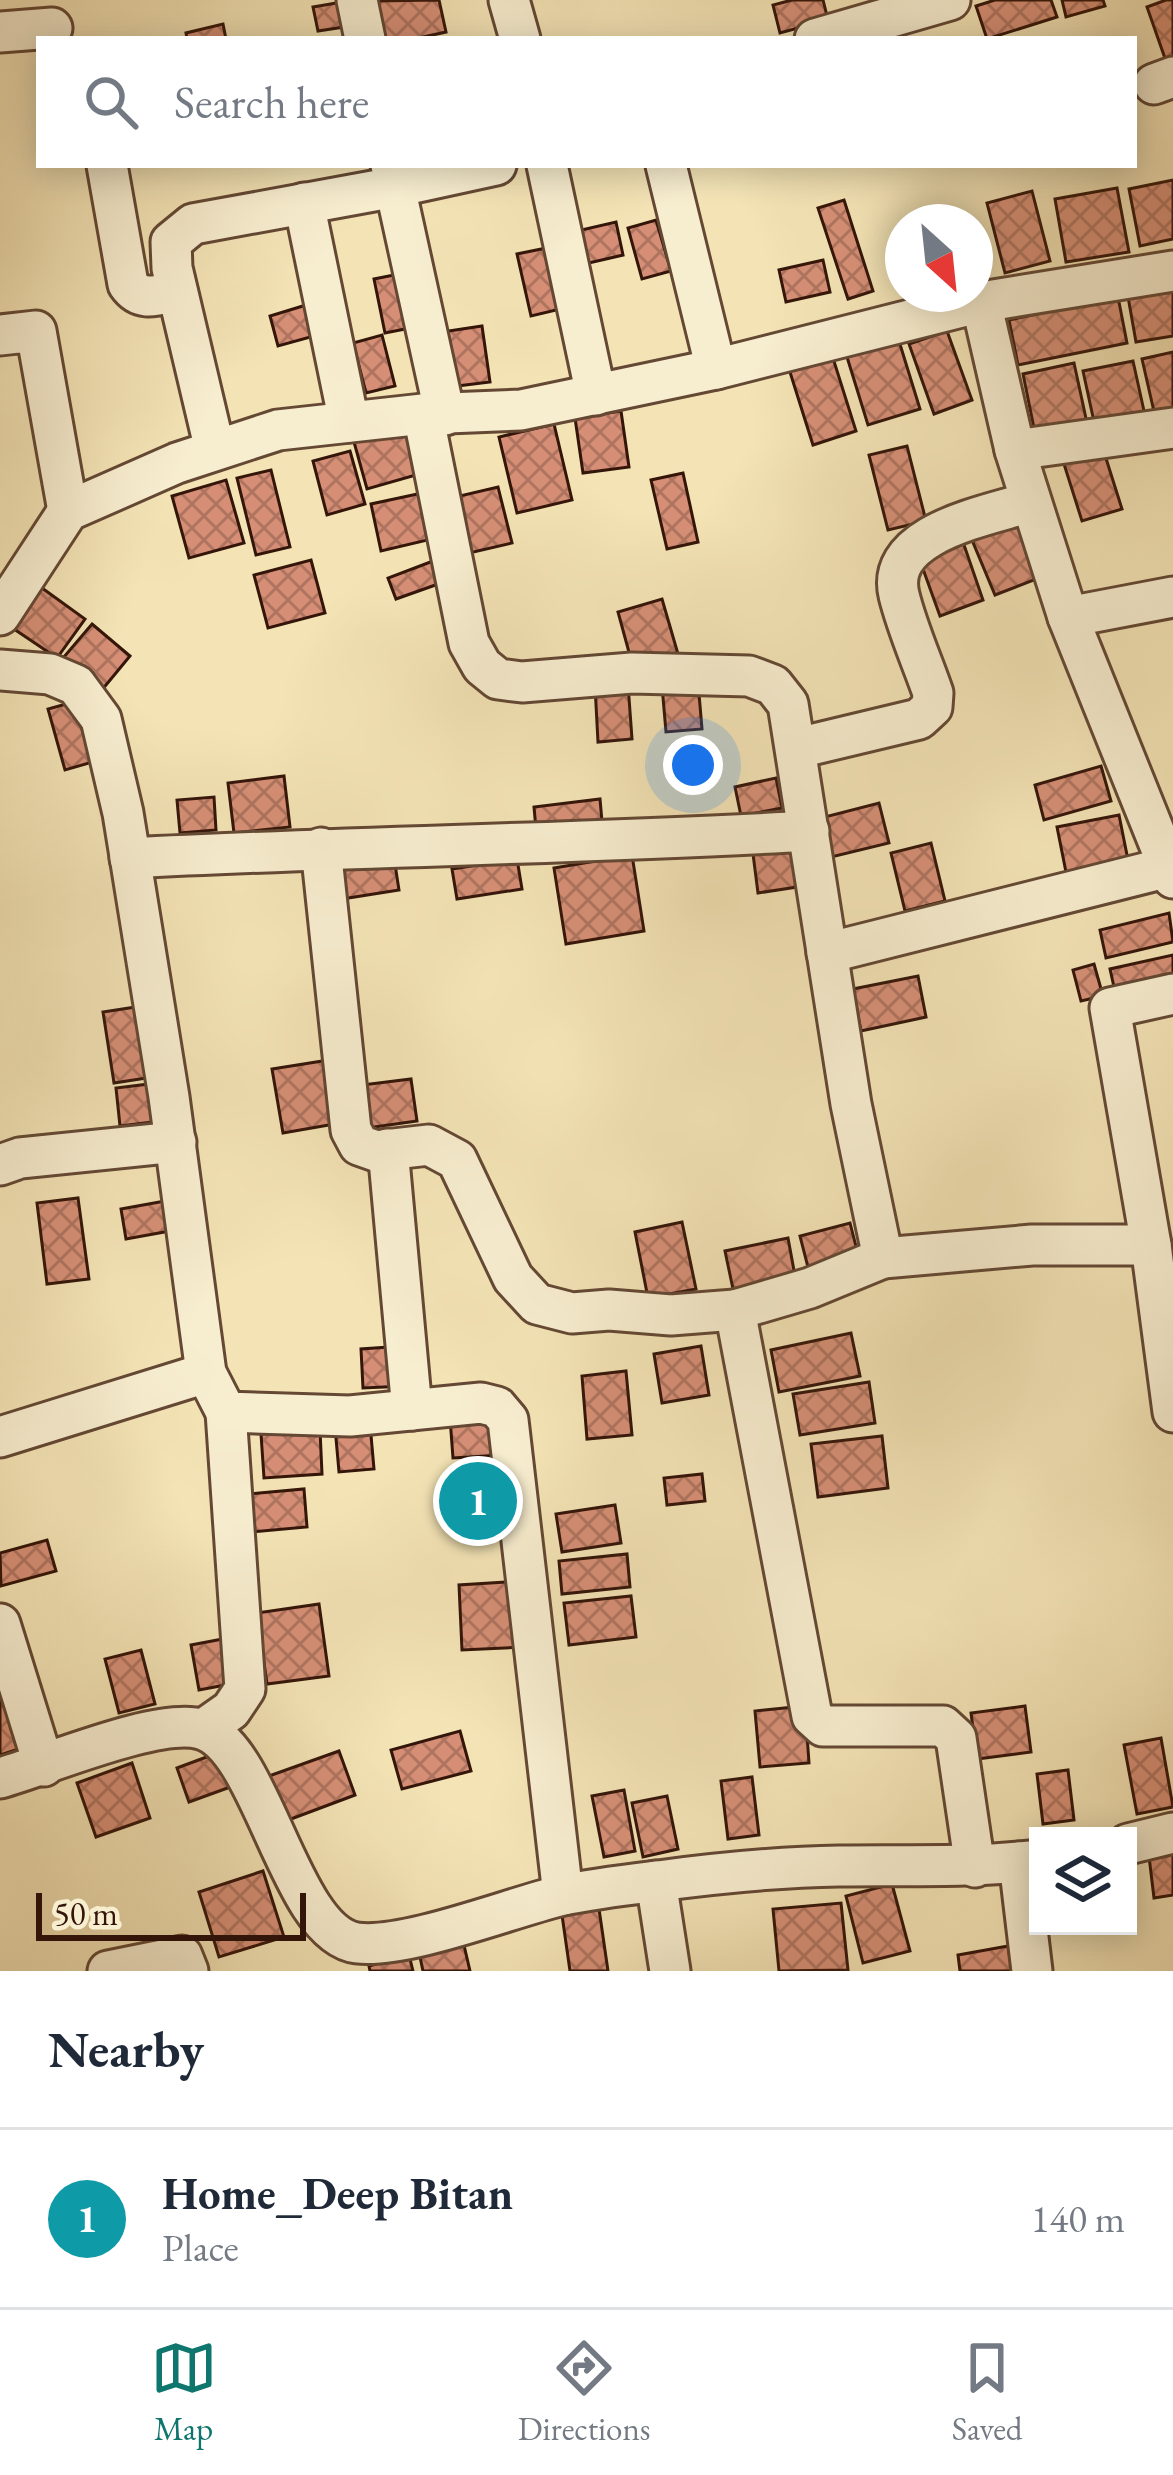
<!DOCTYPE html>
<html lang="en">
<head>
<meta charset="utf-8">
<style>
  body { margin:0; font-family:"EB Garamond",serif; background:#f2f2f3; color:#1f2937 }
  .controls { position:absolute; right:36px; bottom:36px; display:grid; overflow:hidden; border-radius:0px; box-shadow:0 6px 30px #0003 }
  .controls button { width:108px; height:108px; display:grid; place-items:center; padding:0; border:0; border-bottom:3px solid #e0e1e3; background:#fff; color:#1f2937; font:60px sans-serif }
  .compass { position:absolute; left:885px; top:204px; width:108px; height:108px; border-radius:50%; background:#fff; box-shadow:0 6px 30px #0003; rotate:153deg }
  .scale { position:absolute; left:36px; bottom:30px; width:270px; box-sizing:border-box; padding-left:12px; border:6px solid #341509; border-top:0; font-size:33px; line-height:42px; white-space:nowrap; color:#341509; -webkit-text-stroke:9px #f7edcf; paint-order:stroke }
  .you { position:absolute; left:693px; top:765px; width:42px; height:42px; margin:-30px; border:9px solid #fff; border-radius:50%; background:#1a73e8; box-shadow:0 0 0 18px #1a73e833 }
  .badge { display:grid; place-items:center; width:78px; height:78px; border-radius:50%; background:#0f766e; color:#fff; font-size:39px; font-weight:700 }
  .pin { position:absolute; translate:-50% -50%; border:6px solid #fff; box-shadow:0 3px 12px #0006 }
  .list { margin:0; padding:0; list-style:none }
  h2 { display:flex; justify-content:space-between; align-items:center; height:156px; margin:0; padding:0 48px; font-size:51px }
  h2 small { font-size:39px; font-weight:400; color:#747a83 }
  .list li { display:grid; grid-template-columns:78px 1fr auto; gap:36px; align-items:center; box-sizing:border-box; height:180px; padding:0 48px; border-top:3px solid #e0e1e3 }
  .list b { display:block; font-size:45px; white-space:nowrap }
  .list p { margin:0; font-size:39px; white-space:nowrap; color:#747a83 }
  .list em { font-size:39px; font-style:normal; color:#747a83 }
  .icon { flex:none; width:66px; height:66px; fill:none; stroke:currentColor; stroke-width:2; stroke-linecap:round; stroke-linejoin:round }
  .map { position:relative; flex:none; width:1173px; height:1971px; overflow:hidden }
  .search { position:absolute; background:#fff; box-shadow:0 6px 30px #0003; left:36px; right:36px; top:36px; height:132px; display:flex; align-items:center; gap:30px; box-sizing:border-box; padding:0 42px; border-radius:0px; color:#747a83; font-size:45px }
  .sheet { height:336px; background:#fff }
  nav { display:flex; justify-content:space-around; align-items:center; box-sizing:border-box; height:168px; border-top:3px solid #e0e1e3; background:#fff; font-size:33px; color:#747a83 }
  nav a { display:grid; justify-items:center; gap:6px }
  nav .on { color:#0f766e }
  .map>svg:first-child { display:block }
</style>
</head>
<body>
<div class="map">
<svg width="1173" height="1971" viewBox="0 0 1173 1971">
  <defs>
    <pattern id="building-cross-hatch" width="8" height="8" patternUnits="userSpaceOnUse" patternTransform="scale(3)"><rect width="8" height="8" fill="#d68f76"/><path d="M0 0l8 8M0 8l8-8" fill="none" stroke="#ae745f"/></pattern>
  </defs>
  <rect width="100%" height="100%" fill="#f3e3b5"/>
  <filter id="stains"><feTurbulence type="fractalNoise" baseFrequency=".00167" numOctaves="4"/><feColorMatrix values="0 0 0 0 .2 0 0 0 0 .09 0 0 0 0 .02 0 0 0 .5 -.17"/></filter>
  <radialGradient id="worn" r=".72"><stop offset=".6" stop-color="#630" stop-opacity="0"/><stop offset="1" stop-color="#630" stop-opacity=".3"/></radialGradient>
  <!-- building -->
  <g fill="url(#building-cross-hatch)" stroke="#341509" stroke-width="3">
    <polygon points="439,0 446,32 414,39 383,39 375,1"/>
    <polygon points="792,0 823,0 828,20 780,33 773,5"/>
    <polygon points="995,0 1051,0 1057,17 987,39 976,6"/>
    <polygon points="1062,0 1103,0 1105,6 1066,17"/>
    <polygon points="1166,0 1173,0 1173,62 1167,64 1147,7"/>
    <polygon points="348,1 351,26 318,31 313,7"/>
    <polygon points="223,24 226,39 187,39 186,33"/>
    <polygon points="1173,180 1173,239 1140,246 1129,189"/>
    <polygon points="1117,188 1129,252 1066,262 1055,199"/>
    <polygon points="1032,191 1050,261 1005,273 987,203"/>
    <polygon points="844,200 873,291 848,299 818,208"/>
    <polygon points="656,220 671,271 642,279 628,228"/>
    <polygon points="616,222 623,255 576,266 568,233"/>
    <polygon points="551,247 565,308 531,316 517,254"/>
    <polygon points="823,260 830,292 786,302 779,270"/>
    <polygon points="399,274 410,328 385,333 374,279"/>
    <polygon points="1173,283 1173,336 1136,342 1127,291"/>
    <polygon points="1118,297 1127,343 1018,365 1009,320"/>
    <polygon points="316,302 325,333 278,346 270,316"/>
    <polygon points="482,326 490,382 449,387 442,332"/>
    <polygon points="947,331 972,400 934,414 909,344"/>
    <polygon points="382,335 395,386 366,393 353,343"/>
    <polygon points="899,341 920,409 868,425 847,357"/>
    <polygon points="1173,352 1173,412 1155,416 1142,359"/>
    <polygon points="832,355 856,431 813,445 789,369"/>
    <polygon points="1133,361 1146,420 1096,431 1083,371"/>
    <polygon points="1074,363 1087,423 1035,433 1023,374"/>
    <polygon points="621,411 629,467 583,473 575,418"/>
    <polygon points="554,424 572,500 517,513 499,437"/>
    <polygon points="410,426 423,473 367,489 354,442"/>
    <polygon points="907,446 926,521 888,530 869,455"/>
    <polygon points="350,451 365,504 327,515 313,461"/>
    <polygon points="1104,452 1122,509 1082,521 1064,464"/>
    <polygon points="271,470 290,547 256,555 237,478"/>
    <polygon points="683,473 698,542 667,549 651,480"/>
    <polygon points="226,480 244,543 189,558 172,496"/>
    <polygon points="498,487 512,543 465,554 451,498"/>
    <polygon points="422,493 432,539 381,551 371,504"/>
    <polygon points="1016,522 1039,578 995,595 972,540"/>
    <polygon points="963,542 983,600 940,616 919,558"/>
    <polygon points="311,560 325,613 268,628 254,575"/>
    <polygon points="433,561 441,583 396,599 388,578"/>
    <polygon points="42,588 85,619 57,658 14,629"/>
    <polygon points="662,599 678,654 633,667 618,612"/>
    <polygon points="92,624 130,656 101,691 63,658"/>
    <polygon points="698,682 702,729 666,732 662,686"/>
    <polygon points="628,684 632,739 598,742 595,686"/>
    <polygon points="80,700 96,761 65,770 48,709"/>
    <polygon points="1101,766 1111,801 1044,820 1035,785"/>
    <polygon points="284,776 290,827 234,833 228,783"/>
    <polygon points="776,778 782,808 741,816 735,787"/>
    <polygon points="214,797 216,830 180,833 177,800"/>
    <polygon points="600,799 603,833 537,840 534,807"/>
    <polygon points="879,803 889,843 823,859 813,820"/>
    <polygon points="1119,815 1128,860 1066,872 1057,827"/>
    <polygon points="798,839 804,886 758,893 752,846"/>
    <polygon points="931,843 945,901 905,911 891,853"/>
    <polygon points="632,855 644,931 566,944 554,868"/>
    <polygon points="394,858 399,890 342,899 336,867"/>
    <polygon points="517,859 522,889 457,899 452,869"/>
    <polygon points="1169,913 1173,942 1106,958 1100,930"/>
    <polygon points="1173,955 1173,983 1116,996 1110,969"/>
    <polygon points="1094,964 1103,996 1081,1001 1073,970"/>
    <polygon points="918,976 926,1017 861,1031 853,989"/>
    <polygon points="142,1006 153,1077 114,1083 103,1012"/>
    <polygon points="335,1059 346,1122 283,1133 272,1069"/>
    <polygon points="411,1079 417,1121 360,1129 354,1086"/>
    <polygon points="157,1083 161,1121 120,1126 116,1088"/>
    <polygon points="78,1198 89,1279 47,1284 37,1203"/>
    <polygon points="176,1199 181,1229 126,1239 121,1209"/>
    <polygon points="682,1222 696,1289 648,1298 635,1232"/>
    <polygon points="850,1223 860,1262 810,1275 800,1236"/>
    <polygon points="788,1238 795,1276 733,1289 725,1251"/>
    <polygon points="851,1333 860,1376 779,1392 771,1350"/>
    <polygon points="403,1346 406,1386 363,1388 361,1349"/>
    <polygon points="701,1346 709,1395 662,1403 654,1354"/>
    <polygon points="626,1371 632,1435 587,1439 582,1376"/>
    <polygon points="869,1382 875,1423 800,1435 793,1394"/>
    <polygon points="499,1415 502,1455 453,1458 450,1418"/>
    <polygon points="370,1424 374,1469 339,1472 335,1427"/>
    <polygon points="320,1430 322,1474 264,1478 261,1434"/>
    <polygon points="882,1436 888,1488 818,1497 811,1444"/>
    <polygon points="702,1474 705,1501 667,1505 664,1478"/>
    <polygon points="505,1485 506,1517 451,1518 450,1486"/>
    <polygon points="304,1489 307,1527 250,1532 247,1494"/>
    <polygon points="615,1505 621,1543 562,1552 556,1514"/>
    <polygon points="47,1540 56,1571 1,1586 0,1553"/>
    <polygon points="627,1554 630,1587 562,1594 559,1561"/>
    <polygon points="520,1581 523,1647 462,1650 459,1585"/>
    <polygon points="631,1596 636,1637 569,1645 564,1603"/>
    <polygon points="319,1604 329,1676 267,1684 257,1613"/>
    <polygon points="233,1637 241,1682 199,1690 191,1645"/>
    <polygon points="141,1650 155,1704 119,1713 105,1659"/>
    <polygon points="0,1660 31,1745 0,1755"/>
    <polygon points="805,1706 809,1763 760,1767 755,1711"/>
    <polygon points="1025,1706 1031,1752 977,1759 971,1713"/>
    <polygon points="460,1731 471,1771 402,1789 391,1750"/>
    <polygon points="1161,1738 1173,1807 1137,1814 1124,1745"/>
    <polygon points="339,1751 355,1795 275,1825 258,1780"/>
    <polygon points="220,1752 233,1786 189,1802 177,1768"/>
    <polygon points="132,1763 150,1818 96,1837 77,1783"/>
    <polygon points="1068,1770 1074,1820 1043,1824 1037,1774"/>
    <polygon points="752,1777 759,1835 728,1839 721,1781"/>
    <polygon points="624,1790 635,1851 604,1857 592,1796"/>
    <polygon points="667,1796 678,1849 643,1857 632,1803"/>
    <polygon points="1173,1845 1173,1895 1154,1898 1148,1848"/>
    <polygon points="263,1871 284,1937 219,1957 199,1892"/>
    <polygon points="892,1884 910,1951 863,1963 846,1896"/>
    <polygon points="597,1895 608,1971 570,1971 560,1901"/>
    <polygon points="841,1903 848,1970 779,1971 773,1909"/>
    <polygon points="463,1941 470,1971 423,1971 419,1952"/>
    <polygon points="1008,1946 1012,1971 960,1971 958,1955"/>
    <polygon points="409,1955 413,1971 370,1971 369,1966"/>
  </g>
  <g fill="none" stroke-linecap="round" stroke-linejoin="round">
    <!-- minor casing -->
    <g stroke="#644834" stroke-width="45">
      <g id="minor">
        <polyline points="357,0 365,39"/>
        <polyline points="509,0 520,39"/>
        <polyline points="0,32 52,28"/>
        <polyline points="815,39 950,0"/>
        <polyline points="1154,84 1173,77"/>
        <path d="M 107,165 L 128,284 C 141,303 158,295 177,291"/>
        <polyline points="547,165 596,395"/>
        <polyline points="666,165 716,369"/>
        <polyline points="304,203 349,422"/>
        <polyline points="981,302 1015,450 1068,617 1173,878"/>
        <polyline points="0,335 36,331 68,511"/>
        <polyline points="423,414 469,643 482,666 498,679 522,682 632,673 749,676 773,685 788,704 851,1104 883,1258 1032,1245 1151,1245 1110,1008 1173,994"/>
        <polyline points="445,415 395,187 496,165"/>
        <polyline points="215,450 172,268 171,242 193,224 395,187 391,165"/>
        <polyline points="1015,450 1173,428"/>
        <polyline points="0,615 68,511 177,463 278,430 423,414 521,410 716,369 981,302 1173,271"/>
        <polyline points="1068,617 1173,597"/>
        <polyline points="0,670 50,674 76,685 101,719 123,813 169,1097 206,1373 226,1412 350,1416 481,1403 497,1407 508,1420 563,1895"/>
        <path d="M 798,748 L 919,719 L 932,707 L 933,693 C 922,661 907,628 899,595 C 884,533 987,516 1030,502"/>
        <polyline points="321,848 351,1130 359,1145 376,1151 429,1145 457,1160 513,1278 537,1304 572,1313 609,1310 671,1315 735,1310"/>
        <path d="M 130,858 C 357,846 583,844 809,831"/>
        <polyline points="827,953 1173,866"/>
        <polyline points="388,1149 412,1410"/>
        <polyline points="0,1165 20,1158 176,1142"/>
        <polyline points="1151,1245 1173,1412"/>
        <polyline points="883,1258 810,1288 735,1310 812,1716 823,1726 943,1726 956,1738 975,1867"/>
        <polyline points="0,1437 206,1373"/>
        <polyline points="0,1624 44,1766"/>
        <polyline points="204,1729 231,1710 245,1689 226,1412"/>
        <path d="M 0,1778 C 47,1765 158,1717 201,1729 C 263,1745 289,1934 357,1943 C 405,1949 507,1909 559,1896 C 591,1889 625,1885 658,1881 C 718,1873 778,1867 839,1866 C 906,1865 971,1868 1038,1860"/>
        <polyline points="1128,1844 1173,1833"/>
        <polyline points="1019,1862 1032,1971"/>
        <polyline points="656,1881 670,1971"/>
        <polyline points="108,1971 182,1956 188,1971"/>
      </g>
    </g>
    <!-- minor -->
    <use href="#minor" stroke="#f7edcf" stroke-width="39"/>
  </g>
  <rect width="100%" height="100%" filter="url(#stains)"/>
  <rect width="100%" height="100%" fill="url(#worn)"/>
</svg>
<div class="controls">
<button><svg class="icon" aria-label="layers" viewBox="0 0 24 24"><path d="M12 4l9 5-9 5-9-5zM3 14l9 5 9-5"/></svg></button>
</div>
<svg class="compass" viewBox="-18 -18 36 36"><path d="M0-13l5 13h-10z" fill="#e53935"/><path d="M0 13l5-13h-10z" fill="#747a83"/></svg>
<div class="scale">50 m</div>
<div class="you"></div>
<div class="pin badge" style="left:478px;top:1501px;background:#0f9aa8">1</div>
<div class="search"><svg class="icon" aria-label="search" viewBox="0 0 24 24"><circle cx="10" cy="10" r="6"/><path d="M15 15l6 6"/></svg>Search here</div>
</div>
<section class="sheet">
<h2>Nearby<small></small></h2>
<ul class="list">
<li><span class="badge" style="background:#0f9aa8">1</span><div><b>Home_Deep Bitan</b><p>Place</p></div><em>140 m</em></li>
</ul>
</section>
<nav>
<a class="on"><svg class="icon" aria-label="map" viewBox="0 0 24 24"><path d="M3 6l6-2 6 2 6-2v14l-6 2-6-2-6 2zM9 4v14M15 6v14"/></svg>Map</a>
<a><svg class="icon" aria-label="directions" viewBox="0 0 24 24"><path d="M12 3l9 9-9 9-9-9zM9 14v-3h6M13 9l2 2-2 2"/></svg>Directions</a>
<a><svg class="icon" aria-label="saved" viewBox="0 0 24 24"><path d="M7 4h10v16l-5-4-5 4z"/></svg>Saved</a>
</nav>
</body>
</html>
